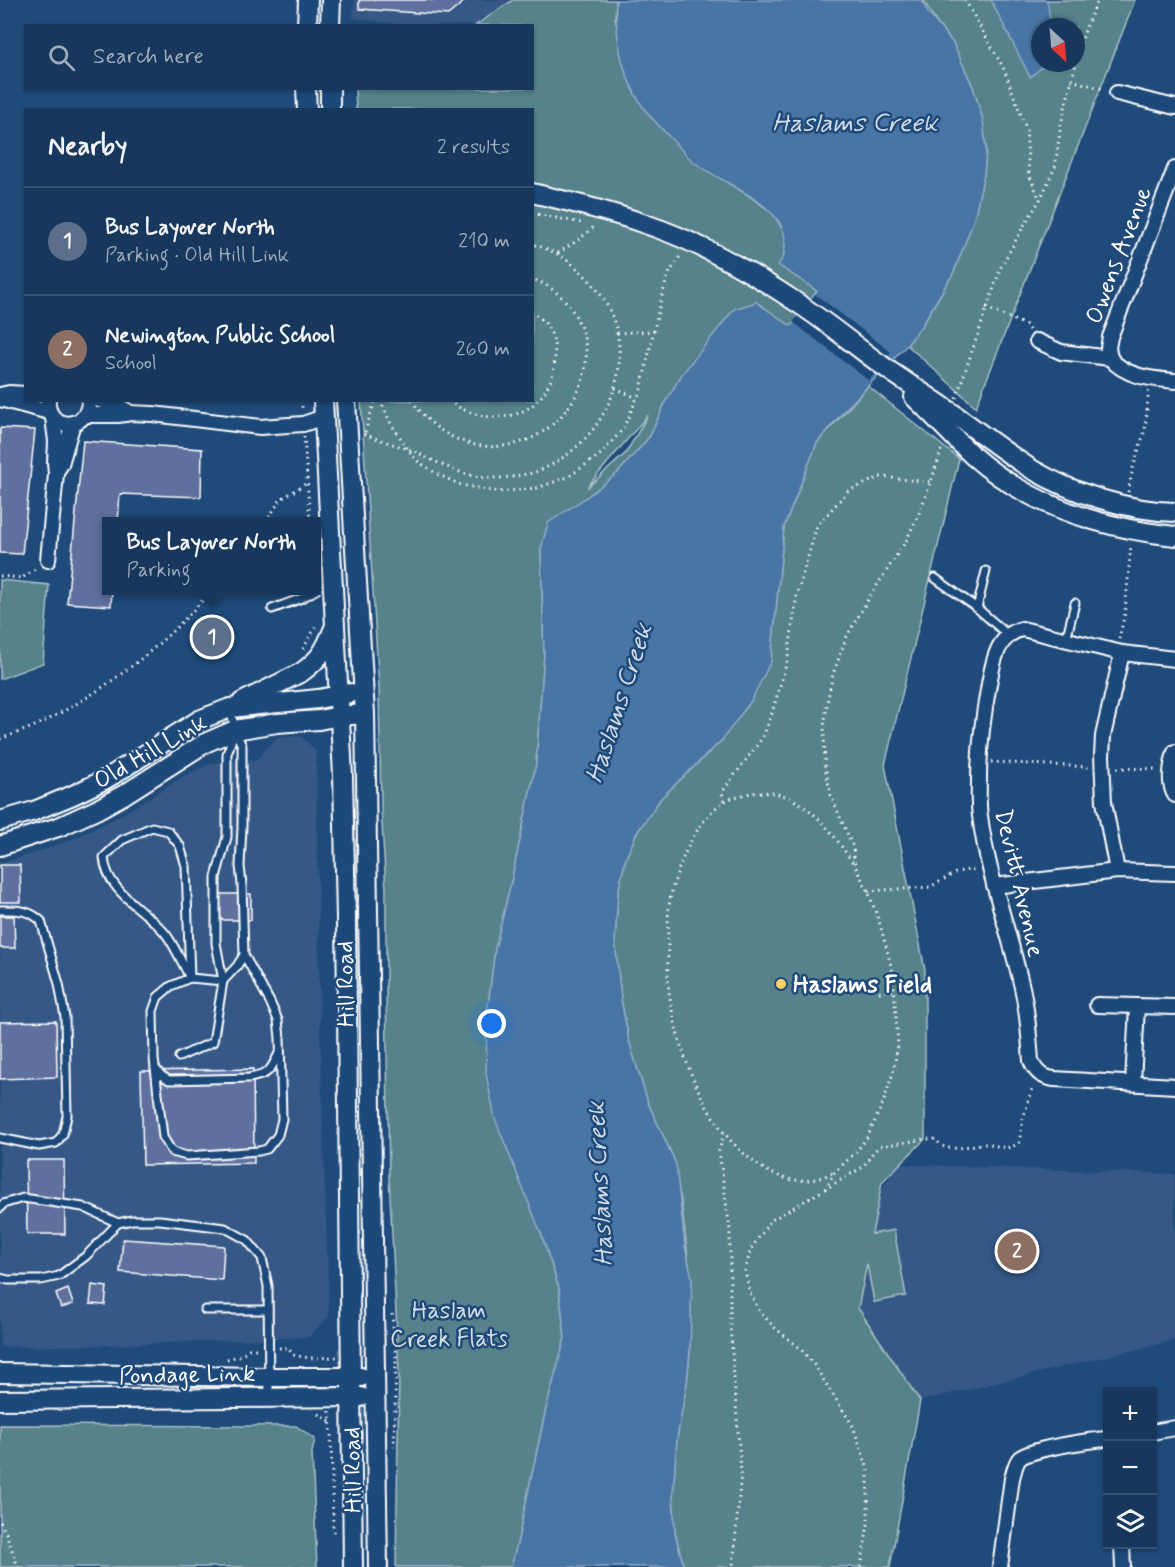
<!DOCTYPE html>
<html lang="en">
<head>
<meta charset="utf-8">
<style>
  body { margin:0; font-family:Mynerve,sans-serif; background:#203f62; color:#f1f3f6 }
  .controls { position:absolute; right:18px; bottom:18px; display:grid; overflow:hidden; border-radius:0px; box-shadow:0 2px 4px #0004 }
  .controls button { width:54px; height:54px; display:grid; place-items:center; padding:0; border:0; border-bottom:2px solid #365272; background:#17385c; color:#f1f3f6; font:30px sans-serif }
  .compass { position:absolute; left:1031px; top:18px; width:54px; height:54px; border-radius:50%; background:#17385c; box-shadow:0 2px 4px #0004; rotate:154deg }
  .you { position:absolute; left:492px; top:1024px; width:21px; height:21px; margin:-15px; border:4px solid #fff; border-radius:50%; background:#1a73e8; box-shadow:0 0 0 9px #1a73e833 }
  .badge { display:grid; place-items:center; width:39px; height:39px; border-radius:50%; background:#e69b98; color:#fff; font-size:20px; font-weight:700 }
  .pin { position:absolute; translate:-50% -50%; border:3px solid #fff; box-shadow:0 2px 6px #0006 }
  .popup { position:absolute; left:102px; top:517px; width:219px; height:78px; box-sizing:border-box; display:grid; place-content:center; border-radius:0px; background:#17385c; filter:drop-shadow(0 2px 4px #0005); font-size:20px; white-space:nowrap; color:#9eacbb }
  .popup b { font-size:22px; color:#f1f3f6 }
  .popup::after { content:''; position:absolute; left:50%; top:100%; margin-left:-12px; border:12px solid transparent; border-top-color:#17385c }
  .list { margin:0; padding:0; list-style:none }
  h2 { display:flex; justify-content:space-between; align-items:center; height:78px; margin:0; padding:0 24px; font-size:26px }
  h2 small { font-size:20px; font-weight:400; color:#9eacbb }
  .list li { display:grid; grid-template-columns:39px 1fr auto; gap:18px; align-items:center; box-sizing:border-box; height:108px; padding:0 24px; border-top:2px solid #365272 }
  .list b { display:block; font-size:22px; white-space:nowrap }
  .list p { margin:0; font-size:20px; white-space:nowrap; color:#9eacbb }
  .list em { font-size:20px; font-style:normal; color:#9eacbb }
  .icon { flex:none; width:33px; height:33px; fill:none; stroke:currentColor; stroke-width:2; stroke-linecap:round; stroke-linejoin:round }
  .map { position:relative; flex:none; width:1175px; height:1567px; overflow:hidden }
  .search { position:absolute; background:#17385c; box-shadow:0 2px 4px #0004; left:24px; top:24px; width:510px; height:66px; display:flex; align-items:center; gap:15px; box-sizing:border-box; padding:0 21px; border-radius:0px; color:#9eacbb; font-size:22px }
  .panel { position:absolute; background:#17385c; box-shadow:0 2px 4px #0004; left:24px; top:108px; width:510px; height:294px; border-radius:0px }
  .map>svg:first-child { display:block }
</style>
</head>
<body>
<div class="map">
<svg width="1175" height="1567" viewBox="0 0 1175 1567">
  <rect width="100%" height="100%" fill="#1f4a7a"/>
  <filter id="ink" filterUnits="userSpaceOnUse"><feTurbulence type="fractalNoise" baseFrequency=".0167" numOctaves="2"/><feDisplacementMap in="SourceGraphic" scale="12" xChannelSelector="R" yChannelSelector="G"/><feConvolveMatrix kernelMatrix="1 2 1 2 8 2 1 2 1" color-interpolation-filters="sRGB"/></filter>
  <g filter="url(#ink)">
    <!-- built -->
    <g fill="#365887">
      <polygon points="355,0 511,0 475,25 411,26 353,18"/>
      <polygon points="301,736 316,751 320,1029 329,1316 309,1337 113,1345 0,1347 0,864 50,848 75,838 100,826 126,812 186,775 211,763 256,760 276,738"/>
      <polygon points="898,1164 1175,1174 1175,1340 920,1401 907,1391 865,1331 854,1284 863,1219"/>
    </g>
    <!-- green -->
    <g fill="#55828b" stroke="#aac0c5" stroke-width="1.5" fill-rule="evenodd">
      <path d="M 513,0 L 616,0 L 615,18 L 633,91 L 649,115 L 694,162 L 746,194 L 773,213 L 786,235 L 784,257 L 779,265 L 817,291 L 791,326 L 756,302 L 667,399 L 650,436 L 618,473 L 588,496 L 549,523 L 541,549 L 544,654 L 536,764 L 512,878 L 495,949 L 487,1014 L 542,1236 L 559,1288 L 565,1338 L 545,1413 L 518,1540 L 511,1567 L 396,1567 L 399,1371 L 389,1176 L 386,991 L 386,890 L 381,808 L 379,688 L 361,401 L 532,400 L 532,110 L 356,109 L 355,89 L 532,88 L 532,26 L 476,25 ZM 648,415 L 626,453 L 588,487 L 588,486 Z"/>
      <path d="M 923,0 L 1135,0 L 976,407 L 907,345 L 922,325 L 954,272 L 974,219 L 984,174 L 986,149 L 983,120 L 973,87 L 953,43 L 936,22 ZM 1040,27 L 1076,27 L 1076,63 L 1040,63 Z"/>
      <polygon points="868,386 959,459 885,765 925,970 925,1139 882,1182 872,1234 894,1230 906,1296 874,1302 867,1264 858,1308 920,1401 890,1567 684,1567 675,1533 673,1494 677,1438 687,1383 690,1350 691,1282 681,1201 672,1155 648,1103 629,1041 621,999 615,941 618,893 625,861 636,834 661,798 722,740 771,661 784,527 817,443"/>
      <polygon points="0,580 49,585 43,663 0,679"/>
      <polygon points="0,1425 296,1426 315,1439 312,1452 317,1567 0,1567"/>
    </g>
    <!-- water -->
    <g fill="#4975a4" stroke="#92acc8" stroke-width="1.5">
      <path d="M 616,0 L 922,0 L 928,13 L 953,43 L 973,87 L 983,120 L 986,149 L 984,174 L 974,219 L 954,272 L 922,325 L 907,345 L 844,411 L 817,443 L 784,527 L 771,661 L 751,701 L 722,740 L 661,798 L 636,834 L 625,861 L 618,893 L 615,941 L 621,999 L 629,1041 L 648,1103 L 676,1164 L 685,1246 L 692,1278 L 690,1350 L 687,1383 L 677,1438 L 673,1494 L 675,1533 L 684,1567 L 511,1567 L 518,1540 L 545,1413 L 565,1338 L 559,1288 L 542,1236 L 495,1119 L 486,1074 L 487,1014 L 495,949 L 512,878 L 536,764 L 544,654 L 541,549 L 548,523 L 588,496 L 618,473 L 650,436 L 667,399 L 682,374 L 734,309 L 756,302 L 791,326 L 817,291 L 778,265 C 784,258 785,253 785,244 C 788,205 720,183 694,162 C 687,157 681,149 675,143 C 667,134 658,125 650,116 C 623,84 615,41 616,0 Z"/>
      <polygon points="991,0 1047,0 1051,27 1040,27 1040,63 1047,63 1030,77"/>
    </g>
    <!-- pier -->
    <polygon fill="#1f4a7a" points="815,294 891,352 869,381 793,322"/>
    <!-- building -->
    <g fill="#60709e" stroke="#fff" stroke-width="1.5">
      <polygon points="359,0 466,0 448,15 359,9"/>
      <polygon points="0,428 35,430 22,554 0,553"/>
      <polygon points="83,441 202,449 201,497 120,494 118,522 107,522 107,590 112,590 111,606 67,603"/>
      <polygon points="0,865 20,865 21,902 0,902"/>
      <polygon points="218,894 251,894 251,920 219,920"/>
      <polygon points="0,916 14,916 15,948 0,948"/>
      <polygon points="56,1021 57,1077 0,1079 0,1022"/>
      <polygon points="253,1069 254,1163 143,1165 141,1071"/>
      <polygon points="26,1160 64,1160 65,1234 27,1234"/>
      <polygon points="123,1239 224,1246 222,1280 120,1272"/>
      <polygon points="92,1285 107,1287 105,1305 90,1304"/>
      <polygon points="68,1289 73,1304 61,1308 56,1294"/>
    </g>
    <g fill="none" stroke-linecap="round" stroke-linejoin="round">
      <!-- lane casing -->
      <g stroke="#fff" stroke-width="11">
        <g id="lane">
          <polyline points="935,578 977,608 1008,635"/>
          <polyline points="977,608 986,571"/>
          <polyline points="272,609 302,598 316,590"/>
          <polyline points="1066,640 1075,603"/>
          <polyline points="230,708 235,730 242,746 242,827 240,866 242,885 244,955 270,1002 278,1020 280,1038 282,1119 278,1135 267,1149 259,1151 187,1156 172,1152 163,1137 154,1059 153,1011 158,997 171,986 190,978 223,981 237,966 244,955"/>
          <path d="M 152,827 L 168,831 L 180,846 L 186,866 L 190,978 C 183,965 174,944 165,933 C 145,909 106,892 104,857 L 122,840 Z"/>
          <path d="M 0,910 C 17,910 29,909 41,921 L 59,984 L 65,1017 L 67,1116 L 63,1134 L 56,1143 L 39,1146 L 0,1138"/>
          <polyline points="179,1057 213,1042 223,981 216,943 216,877 227,837 227,754 234,733"/>
          <path d="M 155,1068 L 162,1076 L 169,1080 L 249,1078 C 269,1075 271,1070 279,1053"/>
          <polyline points="0,1208 3,1204 23,1198 83,1207 118,1223 132,1220 160,1220 225,1228 247,1240 262,1258 268,1286 269,1396"/>
          <polyline points="0,1278 8,1280 41,1280 59,1276 86,1256 118,1223"/>
          <polyline points="205,1310 268,1310"/>
        </g>
      </g>
      <!-- street casing -->
      <g stroke="#fff" stroke-width="18">
        <g id="street">
          <polyline points="1117,93 1175,107"/>
          <path d="M 1037,341 L 1061,352 L 1110,358 C 1125,377 1152,379 1175,381"/>
          <polyline points="1110,358 1108,348 1110,337 1175,169"/>
          <polyline points="0,395 9,393 26,394"/>
          <polyline points="0,399 49,412"/>
          <path d="M 48,400 C 46,431 89,432 89,400"/>
          <polyline points="99,400 122,408 129,412"/>
          <polyline points="85,415 118,415 131,413 153,414 260,427 303,424 324,417"/>
          <polyline points="58,469 61,464 73,423"/>
          <polyline points="48,560 56,474 55,462 56,441 53,418"/>
          <path d="M 1175,659 L 1122,653 L 1022,629 C 997,635 993,662 989,684 C 983,716 979,747 979,779 C 979,791 978,804 980,816 C 987,871 1007,925 1020,979 C 1027,1006 1029,1034 1031,1061 C 1036,1073 1042,1077 1054,1079 L 1175,1086"/>
          <path d="M 1175,752 C 1171,765 1168,784 1175,795"/>
          <polyline points="1117,871 1104,802 1102,756 1103,736 1122,653"/>
          <polyline points="994,886 1117,871 1175,873"/>
          <polyline points="1097,1005 1137,1006"/>
          <polyline points="1133,1083 1137,1006 1175,1007"/>
          <polyline points="1152,1432 1175,1428"/>
          <polyline points="1122,1544 1123,1567"/>
          <path d="M 1000,1567 L 1012,1478 C 1014,1472 1015,1464 1019,1459 C 1027,1449 1092,1440 1108,1439"/>
        </g>
      </g>
      <!-- secondary casing -->
      <g stroke="#fff" stroke-width="22">
        <g id="secondary">
          <polyline points="307,26 308,0"/>
          <polyline points="330,26 331,0"/>
          <polyline points="306,88 307,110"/>
          <polyline points="330,88 330,110"/>
          <path d="M 532,193 C 572,202 612,212 651,226 C 703,244 753,273 799,304 C 828,323 855,346 883,366 C 905,382 929,396 951,412 C 978,431 1004,452 1033,470 C 1072,493 1129,511 1175,512"/>
          <path d="M 914,397 C 934,416 953,437 973,456 C 1030,506 1101,528 1175,536"/>
          <polyline points="323,400 343,776 346,919 353,1567"/>
          <polyline points="346,400 365,714 378,1567"/>
          <path d="M 242,702 L 302,672 C 321,658 325,650 334,628"/>
          <polyline points="0,821 34,811 73,795 106,779 199,720 230,708 318,699 351,693"/>
          <polyline points="0,846 61,826 96,810 125,794 205,743 235,730 277,723 319,720 339,716 365,714"/>
          <polyline points="0,1373 269,1377 361,1377"/>
          <polyline points="0,1400 361,1397"/>
        </g>
      </g>
      <!-- path -->
      <g stroke="#fff" stroke-width="3" stroke-dasharray="1.5 4.5" stroke-linecap="butt">
        <polyline points="965,0 1003,67 1026,128 1029,174 1040,200"/>
        <path d="M 1076,61 C 1081,41 1088,18 1099,0"/>
        <polyline points="1071,80 1103,89"/>
        <polyline points="532,213 581,223"/>
        <polyline points="558,253 577,241 595,226"/>
        <polyline points="986,308 1026,325 1029,330"/>
        <polyline points="617,333 654,331"/>
        <polyline points="615,388 637,398"/>
        <polyline points="956,398 1001,267 1023,227 1040,200 1055,167 1061,124 1076,63"/>
        <polyline points="302,400 302,412"/>
        <polyline points="380,400 391,424 416,460 437,474 461,485 498,492 537,488 568,477 601,454 623,429 641,389 660,303 668,275 681,255"/>
        <path d="M 412,400 C 454,466 544,461 578,391 C 589,369 589,343 578,321 C 569,301 553,286 532,279"/>
        <path d="M 449,400 C 456,407 464,410 473,413 C 516,428 555,401 555,355 C 555,336 548,322 532,312"/>
        <polyline points="365,432 375,400"/>
        <path d="M 364,434 C 379,440 393,444 408,449 C 432,459 454,473 480,477 C 491,479 505,478 516,476 C 523,474 532,474 538,471 C 614,440 649,344 589,280 C 572,262 557,251 532,244"/>
        <polyline points="304,436 310,522"/>
        <polyline points="1128,492 1133,468 1145,430 1148,398 1148,390"/>
        <polyline points="266,522 281,499 307,483"/>
        <polyline points="0,576 22,578 37,568"/>
        <polyline points="1119,639 1125,613 1131,544"/>
        <polyline points="303,649 317,624"/>
        <path d="M 0,739 C 13,734 27,730 39,724 C 101,694 167,644 211,590"/>
        <polyline points="991,762 1089,767"/>
        <polyline points="1117,768 1158,769"/>
        <polyline points="724,801 722,792 763,737 772,713 788,658 797,594 817,526 848,491 880,477 931,482"/>
        <polyline points="868,891 930,887 957,872 976,869"/>
        <polyline points="879,992 894,990"/>
        <polyline points="724,1133 719,1151 730,1230 730,1324 741,1473 733,1567"/>
        <path d="M 832,1173 C 827,1175 821,1178 815,1179 C 781,1186 754,1165 732,1142 C 698,1105 676,1042 669,992 C 667,975 668,956 668,938 C 668,927 668,916 669,906 C 674,873 694,822 722,803 C 731,797 742,795 752,793 C 766,791 780,793 792,799 C 820,814 837,839 854,865"/>
        <polyline points="825,1189 834,1173 856,1152 868,1136 883,1103 893,1073 898,1044 893,973 880,924 868,891 855,866 853,847 831,796 825,766 824,726 828,698 833,674 847,636 870,596 906,541 918,516 931,482 942,448"/>
        <polyline points="392,1314 396,1356 394,1451"/>
        <polyline points="279,1348 288,1348 293,1355 309,1358 337,1357"/>
        <polyline points="227,1359 239,1356 249,1349 260,1349"/>
        <polyline points="330,1411 331,1433 333,1526 335,1536"/>
        <polyline points="319,1414 330,1422"/>
        <polyline points="0,1522 6,1533 18,1567"/>
        <path d="M 861,1567 L 868,1524 L 868,1469 L 853,1426 L 814,1365 L 800,1348 L 775,1328 L 760,1312 L 750,1293 L 745,1271 L 751,1249 L 770,1221 L 863,1167 L 874,1151 L 881,1146 L 925,1139 L 936,1139 C 946,1157 970,1143 986,1144 C 1000,1145 1005,1152 1019,1143 L 1023,1119 L 1033,1085"/>
      </g>
      <!-- lane -->
      <use href="#lane" stroke="#1f4a7a" stroke-width="7"/>
      <!-- street -->
      <use href="#street" stroke="#1f4a7a" stroke-width="14"/>
      <!-- secondary -->
      <use href="#secondary" stroke="#1f4a7a" stroke-width="18"/>
    </g>
  </g>
  <!-- markers -->
  <circle fill="#ffd166" stroke="#1f4a7a" stroke-width="2" cx="781" cy="984" r="6"/>
  <g text-anchor="middle" stroke-width="5" stroke-linejoin="round" paint-order="stroke">
    <!-- street labels -->
    <g font-size="24" fill="#fff" stroke="#1f4a7a">
      <text transform="translate(1118 255) rotate(-69)" y="8">Owens Avenue</text>
      <text transform="translate(150 751) rotate(-30)" y="8">Old Hill Link</text>
      <text transform="translate(1020 883) rotate(77)" y="8">Devitt Avenue</text>
      <text transform="translate(345 984) rotate(-91)" y="8">Hill Road</text>
      <text transform="translate(187 1374) rotate(-1)" y="8">Pondage Link</text>
      <text transform="translate(352 1470) rotate(-91)" y="8">Hill Road</text>
    </g>
    <!-- poi labels -->
    <g font-size="24" font-weight="bold" fill="#fff" stroke="#1f4a7a" text-anchor="start">
      <text x="793" y="992">Haslams Field</text>
    </g>
    <!-- park labels -->
    <g font-size="24" fill="#d4e0e2" stroke="#1f4a7a">
      <text x="449" y="1318">Haslam<tspan x="449" dy="28">Creek Flats</tspan></text>
    </g>
    <!-- water labels -->
    <g font-size="26" font-style="italic" fill="#d2dce8" stroke="#1f4a7a">
      <text x="855" y="131">Haslams Creek</text>
      <text transform="translate(618 703) rotate(-72)" y="9">Haslams Creek</text>
      <text transform="translate(599 1184) rotate(-93)" y="9">Haslams Creek</text>
    </g>
  </g>
</svg>
<div class="controls">
<button>+</button>
<button>−</button>
<button><svg class="icon" aria-label="layers" viewBox="0 0 24 24"><path d="M12 4l9 5-9 5-9-5zM3 14l9 5 9-5"/></svg></button>
</div>
<svg class="compass" viewBox="-18 -18 36 36"><path d="M0-13l5 13h-10z" fill="#e53935"/><path d="M0 13l5-13h-10z" fill="#9eacbb"/></svg>
<div class="you"></div>
<div class="pin badge" style="left:212px;top:637px;background:#5c6f8a">1</div>
<div class="popup"><b>Bus Layover North</b>Parking</div>
<div class="pin badge" style="left:1017px;top:1251px;background:#8d6e63">2</div>
<div class="search"><svg class="icon" aria-label="search" viewBox="0 0 24 24"><circle cx="10" cy="10" r="6"/><path d="M15 15l6 6"/></svg>Search here</div>
<section class="panel">
<h2>Nearby<small>2 results</small></h2>
<ul class="list">
<li><span class="badge" style="background:#5c6f8a">1</span><div><b>Bus Layover North</b><p>Parking · Old Hill Link</p></div><em>210 m</em></li>
<li><span class="badge" style="background:#8d6e63">2</span><div><b>Newington Public School</b><p>School</p></div><em>260 m</em></li>
</ul>
</section>
</div>
</body>
</html>
